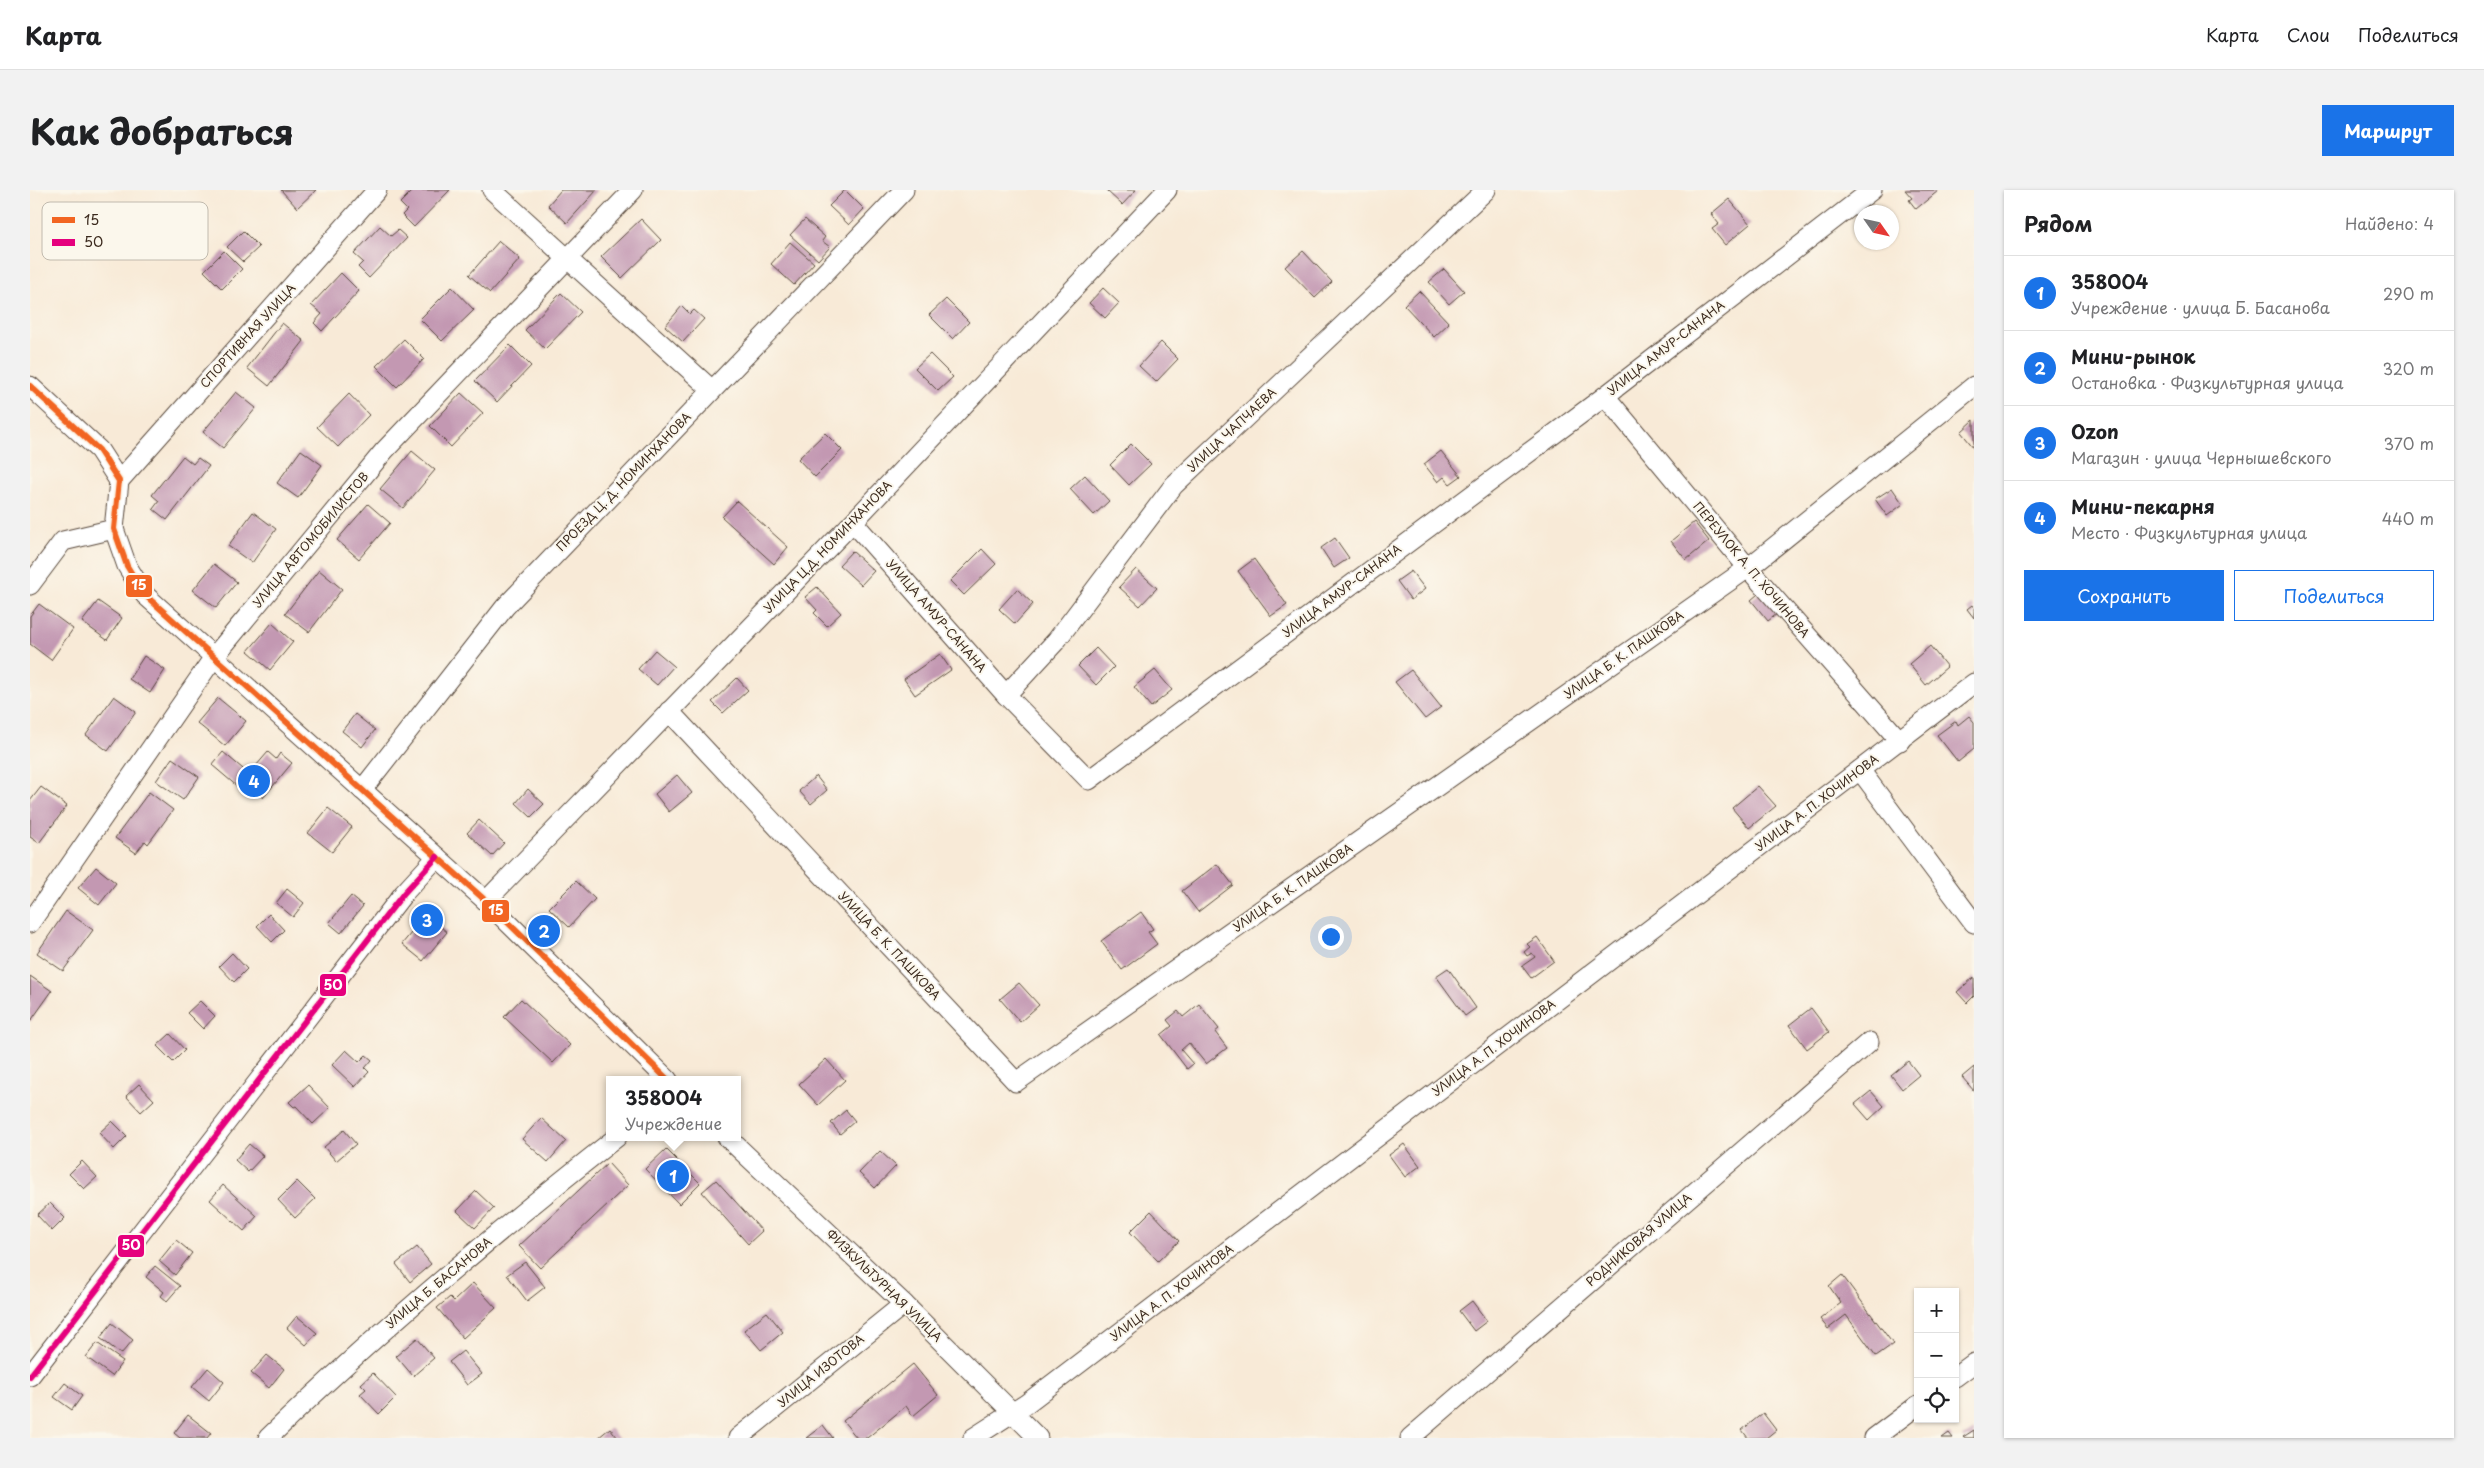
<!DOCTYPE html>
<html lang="ru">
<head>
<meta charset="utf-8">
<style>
  body { margin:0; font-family:"Playpen Sans",sans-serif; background:#f2f2f2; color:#202124 }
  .controls { position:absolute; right:15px; bottom:15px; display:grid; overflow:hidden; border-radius:0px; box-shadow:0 1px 4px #0004 }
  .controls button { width:45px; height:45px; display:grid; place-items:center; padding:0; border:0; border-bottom:1px solid #e0e0e0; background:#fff; color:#202124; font:25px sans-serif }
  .compass { position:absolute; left:1824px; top:15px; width:45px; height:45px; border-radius:50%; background:#fff; box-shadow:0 1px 4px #0004; rotate:124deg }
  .you { position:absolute; left:1300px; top:746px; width:18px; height:18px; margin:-12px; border:4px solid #fff; border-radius:50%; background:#1a73e8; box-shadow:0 0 0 8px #1a73e833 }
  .badge { display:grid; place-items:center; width:32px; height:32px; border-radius:50%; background:#1a73e8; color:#fff; font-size:16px; font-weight:700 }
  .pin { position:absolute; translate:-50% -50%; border:2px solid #fff; box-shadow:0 1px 5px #0006 }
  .popup { position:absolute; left:576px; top:886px; width:135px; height:65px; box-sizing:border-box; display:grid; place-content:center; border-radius:0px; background:#fff; filter:drop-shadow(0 1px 4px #0005); font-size:16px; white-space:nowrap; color:#757577 }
  .popup b { font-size:19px; color:#202124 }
  .popup::after { content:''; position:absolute; left:50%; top:100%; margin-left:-10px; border:10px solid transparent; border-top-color:#fff }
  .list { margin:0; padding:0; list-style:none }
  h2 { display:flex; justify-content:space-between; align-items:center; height:65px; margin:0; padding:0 20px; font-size:21px }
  h2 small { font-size:16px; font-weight:400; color:#757577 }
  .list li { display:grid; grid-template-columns:32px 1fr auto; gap:15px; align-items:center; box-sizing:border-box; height:75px; padding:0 20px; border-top:1px solid #e0e0e0 }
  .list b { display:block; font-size:19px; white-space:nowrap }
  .list p { margin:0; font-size:16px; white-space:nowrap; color:#757577 }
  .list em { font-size:16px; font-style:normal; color:#757577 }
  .actions { display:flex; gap:10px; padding:15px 20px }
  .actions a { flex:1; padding:11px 0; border:1px solid #1a73e8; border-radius:0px; text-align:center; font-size:18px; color:#1a73e8 }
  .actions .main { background:#1a73e8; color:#fff }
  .icon { flex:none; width:28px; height:28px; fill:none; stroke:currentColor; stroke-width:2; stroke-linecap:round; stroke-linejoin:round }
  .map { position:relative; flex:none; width:1944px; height:1248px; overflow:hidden; border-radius:0px }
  header { display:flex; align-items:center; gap:30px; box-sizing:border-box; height:70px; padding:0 25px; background:#fff; border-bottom:1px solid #e0e0e0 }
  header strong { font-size:24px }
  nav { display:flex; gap:28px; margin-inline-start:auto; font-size:18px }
  .intro { display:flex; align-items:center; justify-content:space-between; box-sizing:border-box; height:120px; padding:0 30px }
  h1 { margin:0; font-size:35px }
  .button { padding:12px 22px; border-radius:0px; background:#1a73e8; color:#fff; font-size:18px; font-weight:700 }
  main { display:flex; gap:30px; padding:0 30px }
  aside { flex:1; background:#fff; border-radius:0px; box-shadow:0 1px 4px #0004 }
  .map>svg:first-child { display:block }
</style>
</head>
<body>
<header>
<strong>Карта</strong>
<nav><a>Карта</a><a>Слои</a><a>Поделиться</a></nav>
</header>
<div class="intro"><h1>Как добраться</h1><a class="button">Маршрут</a></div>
<main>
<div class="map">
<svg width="1944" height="1248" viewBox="0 0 1944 1248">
  <rect width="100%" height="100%" fill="#fbf7ec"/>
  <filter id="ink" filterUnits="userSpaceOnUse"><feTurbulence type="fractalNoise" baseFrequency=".02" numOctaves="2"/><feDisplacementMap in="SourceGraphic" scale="10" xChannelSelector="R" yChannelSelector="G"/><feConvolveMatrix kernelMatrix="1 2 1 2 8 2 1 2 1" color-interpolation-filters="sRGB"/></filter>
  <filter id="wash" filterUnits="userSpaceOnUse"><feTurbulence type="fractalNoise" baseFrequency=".0096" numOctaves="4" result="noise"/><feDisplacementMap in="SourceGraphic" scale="20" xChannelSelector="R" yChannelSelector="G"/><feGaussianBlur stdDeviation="1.12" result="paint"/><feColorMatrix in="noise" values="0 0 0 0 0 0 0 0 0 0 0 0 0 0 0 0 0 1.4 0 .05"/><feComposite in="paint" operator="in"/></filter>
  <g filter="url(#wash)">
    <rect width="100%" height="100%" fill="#f8ead7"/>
    <g id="blocks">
      <!-- building -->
      <g fill="#c398b2">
        <polygon points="251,0 286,0 267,18"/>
        <polygon points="383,0 420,0 384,37 372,25 377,20 370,13"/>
        <polygon points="531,0 567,0 537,33 518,15"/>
        <polygon points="815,0 834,19 819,35 799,16"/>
        <polygon points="1076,0 1106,0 1092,15"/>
        <polygon points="1875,0 1907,0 1908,1 1886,19 1879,10 1882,8"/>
        <polygon points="1699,9 1720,34 1695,55 1682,39 1689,34 1681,24"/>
        <polygon points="611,29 631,50 592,88 571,67"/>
        <polygon points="775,29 795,47 792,51 800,57 788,70 760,45"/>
        <polygon points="350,36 361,46 368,40 377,48 339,88 328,77 333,72 324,64"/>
        <polygon points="213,41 229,57 213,72 197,57"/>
        <polygon points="469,51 490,69 460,103 439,85"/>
        <polygon points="760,52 784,73 764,95 741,74"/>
        <polygon points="194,61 212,79 192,99 174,81"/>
        <polygon points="1273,61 1302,92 1285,108 1255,77"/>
        <polygon points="1414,79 1434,101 1419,114 1399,92"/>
        <polygon points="311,83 329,101 292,141 284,133 292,124 281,115"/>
        <polygon points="422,97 444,120 412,151 390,129"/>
        <polygon points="1073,98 1089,113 1075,128 1059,113"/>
        <polygon points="1389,101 1419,133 1404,147 1374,115"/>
        <polygon points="531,103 551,122 515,159 495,140"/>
        <polygon points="916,109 939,132 923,149 899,125"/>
        <polygon points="652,116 660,124 664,120 674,129 653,152 635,136"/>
        <polygon points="252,133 274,151 239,196 217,178"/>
        <polygon points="374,149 394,169 367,197 346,176"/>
        <polygon points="1131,152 1148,169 1126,192 1109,176"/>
        <polygon points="480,155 501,176 467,212 445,191"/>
        <polygon points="900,164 923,187 908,201 885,178"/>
        <polygon points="206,202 226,218 193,258 173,242"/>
        <polygon points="431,203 453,223 421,257 400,236"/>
        <polygon points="319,204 339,225 308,257 287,237"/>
        <polygon points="1944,230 1944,258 1931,242"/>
        <polygon points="795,243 812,260 785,287 768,269"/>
        <polygon points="1101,254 1121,274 1099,295 1080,275"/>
        <polygon points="271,260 292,275 268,308 247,293"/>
        <polygon points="382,261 405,280 373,318 350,299"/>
        <polygon points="1411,261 1431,286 1420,294 1414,287 1408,292 1394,274"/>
        <polygon points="153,266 163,274 168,268 179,276 137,330 123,319 129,311 122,305"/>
        <polygon points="1055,285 1079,311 1064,325 1040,299"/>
        <polygon points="1862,298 1873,314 1857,326 1845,309"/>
        <polygon points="707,311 758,357 744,374 692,327"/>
        <polygon points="338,314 360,333 329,369 307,350"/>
        <polygon points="223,322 246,339 222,373 198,356"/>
        <polygon points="1664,332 1679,351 1656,370 1641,351"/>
        <polygon points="1305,348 1319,368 1304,378 1291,358"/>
        <polygon points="952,359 966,374 934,405 920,391"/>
        <polygon points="822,361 844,381 831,395 809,375"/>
        <polygon points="1224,369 1257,415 1241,426 1208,381"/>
        <polygon points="184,374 207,392 186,418 163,400"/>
        <polygon points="1106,379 1127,398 1110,416 1089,397"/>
        <polygon points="289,380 312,399 279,442 255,424"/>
        <polygon points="1381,381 1395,399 1381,410 1367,391"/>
        <polygon points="787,397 811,423 797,436 784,423 787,420 775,407"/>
        <polygon points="987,399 1003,414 985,434 969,419"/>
        <polygon points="1734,399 1752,420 1738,431 1721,410"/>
        <polygon points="68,411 92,428 77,450 52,432"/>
        <polygon points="9,414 43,439 21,470 0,454 0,426"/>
        <polygon points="1942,415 1944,418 1944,428 1937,419"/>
        <polygon points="242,433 263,452 240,480 218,461"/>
        <polygon points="1900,456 1917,477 1896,495 1879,474"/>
        <polygon points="1066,458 1084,477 1066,495 1048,476"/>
        <polygon points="625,460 644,476 627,495 608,479"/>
        <polygon points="910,464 921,480 885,505 874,489"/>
        <polygon points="114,466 135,480 120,503 99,489"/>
        <polygon points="1125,480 1142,500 1121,517 1104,497"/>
        <polygon points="1381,480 1411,517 1395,529 1365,492"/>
        <polygon points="707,488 718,500 693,523 682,512"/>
        <polygon points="84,506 106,522 78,561 56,545"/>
        <polygon points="188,508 216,531 195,556 167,533"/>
        <polygon points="325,524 345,540 332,557 312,541"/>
        <polygon points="1939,526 1944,532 1944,559 1928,572 1907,545 1926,531 1928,535"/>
        <polygon points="193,562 219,584 238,562 246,569 250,563 262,573 233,608 220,597 215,603 182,575"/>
        <polygon points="142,568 169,587 153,610 126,591"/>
        <polygon points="647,585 662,603 639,622 625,604"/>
        <polygon points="786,586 797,600 781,614 769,601"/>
        <polygon points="1728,596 1746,616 1719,638 1702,618"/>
        <polygon points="11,597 37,616 9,653 0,647 0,611"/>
        <polygon points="498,599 514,614 501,627 486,613"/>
        <polygon points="119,602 143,620 118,654 115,651 106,663 85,648"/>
        <polygon points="298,618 322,637 302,662 278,643"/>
        <polygon points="449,630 474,653 462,666 437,643"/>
        <polygon points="1187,674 1203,695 1168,722 1152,701"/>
        <polygon points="66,677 86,693 69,715 48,698"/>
        <polygon points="546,691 565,709 539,737 519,718"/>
        <polygon points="257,699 274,713 263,727 246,713"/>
        <polygon points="321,706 333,716 311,743 299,733"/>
        <polygon points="36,721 63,740 33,781 7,763"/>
        <polygon points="1111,722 1123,739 1118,742 1127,754 1092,780 1071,751"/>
        <polygon points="239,724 254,740 242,752 227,736"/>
        <polygon points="396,725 417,742 393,771 372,754"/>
        <polygon points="1507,747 1524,771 1501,788 1492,776 1505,767 1502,763 1497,766 1494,762 1500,757 1497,754"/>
        <polygon points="202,763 217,779 204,792 189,776"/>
        <polygon points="1418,778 1446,818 1435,826 1406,786"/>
        <polygon points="0,786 22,801 0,832"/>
        <polygon points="1944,787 1944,806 1937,813 1927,802"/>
        <polygon points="989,793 1009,815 990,832 970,809"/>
        <polygon points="491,809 540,855 523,873 474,827"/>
        <polygon points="170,811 185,826 173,839 157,823"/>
        <polygon points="1169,814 1189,839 1185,842 1197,858 1176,874 1159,853 1151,860 1163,874 1157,879 1131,845 1142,836 1137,830 1148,821 1153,827"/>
        <polygon points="1781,818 1799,842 1777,859 1759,835"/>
        <polygon points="140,844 155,860 143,872 127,856"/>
        <polygon points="316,860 329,872 336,865 342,870 335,878 339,882 325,897 302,875"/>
        <polygon points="796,869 815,890 788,915 769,894"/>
        <polygon points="1878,871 1889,885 1872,899 1861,885"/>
        <polygon points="1944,877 1944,901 1932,887"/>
        <polygon points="109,894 124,910 111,922 96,906"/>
        <polygon points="278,895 300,918 283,934 266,916 264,917 259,912"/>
        <polygon points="1841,901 1854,916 1839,930 1825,914"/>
        <polygon points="816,920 825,931 810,944 801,933"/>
        <polygon points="511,928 536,951 518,972 492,949"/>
        <polygon points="82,931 97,946 84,959 69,943"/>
        <polygon points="314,940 326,954 306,971 294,957"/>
        <polygon points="219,954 233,966 218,982 205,970"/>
        <polygon points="1374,954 1390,976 1375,987 1359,965"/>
        <polygon points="636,959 670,993 649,1014 615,979"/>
        <polygon points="850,961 866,976 845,998 829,983"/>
        <polygon points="52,971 67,987 54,999 39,984"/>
        <polygon points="578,973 598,995 510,1078 489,1056"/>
        <polygon points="686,990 732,1041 718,1054 672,1002"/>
        <polygon points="267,991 285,1009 265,1028 248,1010"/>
        <polygon points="193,995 227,1026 214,1041 180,1010"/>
        <polygon points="446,1001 464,1018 445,1038 427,1021"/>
        <polygon points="20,1013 35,1028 22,1041 7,1025"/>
        <polygon points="1121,1021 1149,1051 1128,1071 1100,1042"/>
        <polygon points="146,1050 162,1063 145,1085 129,1071"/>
        <polygon points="387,1057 401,1074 380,1092 366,1074"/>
        <polygon points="495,1072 515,1097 497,1111 477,1085"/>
        <polygon points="125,1076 150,1096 137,1111 131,1106 134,1102 116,1087"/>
        <polygon points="1812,1085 1863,1154 1846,1166 1816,1125 1798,1139 1790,1129 1811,1113 1799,1096"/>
        <polygon points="443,1093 466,1118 433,1148 407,1118 420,1107 424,1111"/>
        <polygon points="1442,1111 1457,1131 1444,1141 1429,1121"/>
        <polygon points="737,1122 753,1142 731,1160 714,1140"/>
        <polygon points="267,1126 287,1143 276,1155 257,1138"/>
        <polygon points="82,1133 103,1150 91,1164 70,1148"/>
        <polygon points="387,1148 404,1168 383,1186 366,1166"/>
        <polygon points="67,1153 93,1171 82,1186 56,1167"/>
        <polygon points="433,1161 452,1184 437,1195 419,1172"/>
        <polygon points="237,1165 254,1179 239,1198 221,1183"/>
        <polygon points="883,1174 908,1205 883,1226 876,1216 837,1248 827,1248 813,1231"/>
        <polygon points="178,1178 194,1192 179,1211 162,1197"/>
        <polygon points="343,1183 366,1207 349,1224 330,1204 336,1199 331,1194"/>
        <polygon points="35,1193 52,1206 42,1220 24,1207"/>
        <polygon points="1733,1223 1746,1240 1736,1248 1718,1248 1712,1240"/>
        <polygon points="158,1225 181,1243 177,1248 150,1248 144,1243"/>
        <polygon points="793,1235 803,1248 776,1248"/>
        <polygon points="580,1238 588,1248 568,1248"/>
        <polygon points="1944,1240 1944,1248 1934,1248 1933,1247"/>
        <polygon points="1919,1243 1923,1248 1912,1248"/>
      </g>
    </g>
  </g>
  <g filter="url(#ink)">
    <use href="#blocks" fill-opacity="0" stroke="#57473a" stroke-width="1"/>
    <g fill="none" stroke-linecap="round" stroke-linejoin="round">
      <!-- minor casing -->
      <g stroke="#57473a" stroke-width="21">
        <g id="minor">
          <polyline points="462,0 682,200"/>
          <polyline points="0,196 69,260 89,291 84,339 97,376 115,405 456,711 638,890"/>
          <polyline points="1575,206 1718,378 1870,551"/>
          <polyline points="89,291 347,0"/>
          <polyline points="823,332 976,505 1059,590 1575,206 1842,0"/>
          <polyline points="0,395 33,351 84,339"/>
          <polyline points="976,505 1026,451 1144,295 1456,0"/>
          <polyline points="639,521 986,892 1718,378 1944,196"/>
          <polyline points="1830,580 1944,733"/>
          <polyline points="332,600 475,417 874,0"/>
          <polyline points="456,711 823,332 1137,0"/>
          <polyline points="0,733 184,467 354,261 603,0"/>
          <polyline points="697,947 874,1114 1008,1248"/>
          <polyline points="0,1186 374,703 407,667"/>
          <polyline points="1925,1187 1944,1173"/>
          <path d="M 238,1248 C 348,1141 466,1042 587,947"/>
          <polyline points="708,1248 874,1114"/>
          <polyline points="943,1248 996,1214 1944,493"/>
          <polyline points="1380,1248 1839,852"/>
          <polyline points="1844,1248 1888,1215"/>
        </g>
      </g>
      <!-- minor -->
      <use href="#minor" stroke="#fff" stroke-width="19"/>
      <!-- bus-1 casing -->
      <g stroke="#fbf7ec" stroke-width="10">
        <polyline id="bus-1" points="0,196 69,260 89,291 84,339 97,376 115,405 456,711 638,890"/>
      </g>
      <!-- bus-2 casing -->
      <g stroke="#fbf7ec" stroke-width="10">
        <polyline id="bus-2" points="0,1186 374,703 407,667"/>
      </g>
      <!-- bus-1 -->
      <use href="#bus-1" stroke="#f26522" stroke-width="6"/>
      <!-- bus-2 -->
      <use href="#bus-2" stroke="#e5007d" stroke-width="6"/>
    </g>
  </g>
  <g text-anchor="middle" stroke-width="4" stroke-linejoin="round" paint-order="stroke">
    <!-- street labels -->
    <g font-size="12" fill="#3b2a1e" stroke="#fbf7ec">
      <text transform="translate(218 146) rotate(-48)" y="4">СПОРТИВНАЯ УЛИЦА</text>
      <text transform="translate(1636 158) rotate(-38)" y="4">УЛИЦА АМУР-САНАНА</text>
      <text transform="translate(1202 240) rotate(-43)" y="4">УЛИЦА ЧАПЧАЕВА</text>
      <text transform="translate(594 292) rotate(-46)" y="4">ПРОЕЗД Ц. Д. НОМИНХАНОВА</text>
      <text transform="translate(281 350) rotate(-50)" y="4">УЛИЦА АВТОМОБИЛИСТОВ</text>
      <text transform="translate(798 357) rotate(-46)" y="4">УЛИЦА Ц.Д. НОМИНХАНОВА</text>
      <text transform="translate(1721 380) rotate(50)" y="4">ПЕРЕУЛОК А. П. ХОЧИНОВА</text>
      <text transform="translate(1312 401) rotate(-37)" y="4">УЛИЦА АМУР-САНАНА</text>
      <text transform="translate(906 426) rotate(49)" y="4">УЛИЦА АМУР-САНАНА</text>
      <text transform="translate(1594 465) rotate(-35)" y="4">УЛИЦА Б. К. ПАШКОВА</text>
      <text transform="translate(1787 613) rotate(-37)" y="4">УЛИЦА А. П. ХОЧИНОВА</text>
      <text transform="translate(1263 698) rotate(-35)" y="4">УЛИЦА Б. К. ПАШКОВА</text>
      <text transform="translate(859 756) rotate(47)" y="4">УЛИЦА Б. К. ПАШКОВА</text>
      <text transform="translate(1464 858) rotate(-37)" y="4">УЛИЦА А. П. ХОЧИНОВА</text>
      <text transform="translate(1609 1050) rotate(-41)" y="4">РОДНИКОВАЯ УЛИЦА</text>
      <text transform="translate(409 1093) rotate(-40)" y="4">УЛИЦА Б. БАСАНОВА</text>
      <text transform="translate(854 1096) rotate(44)" y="4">ФИЗКУЛЬТУРНАЯ УЛИЦА</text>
      <text transform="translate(1142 1103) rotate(-37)" y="4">УЛИЦА А. П. ХОЧИНОВА</text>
      <text transform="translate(791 1181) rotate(-39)" y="4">УЛИЦА ИЗОТОВА</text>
    </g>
  </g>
  <!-- legend -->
  <rect x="12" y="12" width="166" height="58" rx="8" fill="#fbf7ec" stroke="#c1baae" stroke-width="1"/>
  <rect x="22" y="27" width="23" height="6" fill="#f26522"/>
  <rect x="22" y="49" width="23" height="7" fill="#e5007d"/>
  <g font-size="14" fill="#3b2a1e">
    <text x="54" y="35">15</text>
    <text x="54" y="57">50</text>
  </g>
  <g stroke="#fbf7ec" stroke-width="2">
    <rect x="95" y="384" width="28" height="24" rx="5" fill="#f26522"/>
    <rect x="451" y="709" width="29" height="24" rx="5" fill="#f26522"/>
    <rect x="289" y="783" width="28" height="24" rx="5" fill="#e5007d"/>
    <rect x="87" y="1044" width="28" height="24" rx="5" fill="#e5007d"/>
  </g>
  <g font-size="14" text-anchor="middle" font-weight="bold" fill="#fff">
    <text x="109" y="400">15</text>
    <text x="466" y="725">15</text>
    <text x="303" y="800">50</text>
    <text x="101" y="1060">50</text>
  </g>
</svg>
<div class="controls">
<button>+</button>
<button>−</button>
<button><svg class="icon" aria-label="locate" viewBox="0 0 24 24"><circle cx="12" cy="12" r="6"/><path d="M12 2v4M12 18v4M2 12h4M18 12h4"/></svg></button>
</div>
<svg class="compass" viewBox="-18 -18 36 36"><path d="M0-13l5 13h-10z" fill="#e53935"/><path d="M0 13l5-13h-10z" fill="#757577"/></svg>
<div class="you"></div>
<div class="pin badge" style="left:643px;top:986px">1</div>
<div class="popup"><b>358004</b>Учреждение</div>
<div class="pin badge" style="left:514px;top:741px">2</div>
<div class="pin badge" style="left:397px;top:730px">3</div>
<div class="pin badge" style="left:224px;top:591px">4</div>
</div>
<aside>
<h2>Рядом<small>Найдено: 4</small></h2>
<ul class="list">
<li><span class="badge">1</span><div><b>358004</b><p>Учреждение · улица Б. Басанова</p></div><em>290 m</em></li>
<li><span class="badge">2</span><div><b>Мини-рынок</b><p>Остановка · Физкультурная улица</p></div><em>320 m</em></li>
<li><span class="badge">3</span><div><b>Ozon</b><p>Магазин · улица Чернышевского</p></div><em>370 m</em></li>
<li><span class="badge">4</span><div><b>Мини-пекарня</b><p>Место · Физкультурная улица</p></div><em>440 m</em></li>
</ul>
<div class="actions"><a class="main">Сохранить</a><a>Поделиться</a></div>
</aside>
</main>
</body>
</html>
